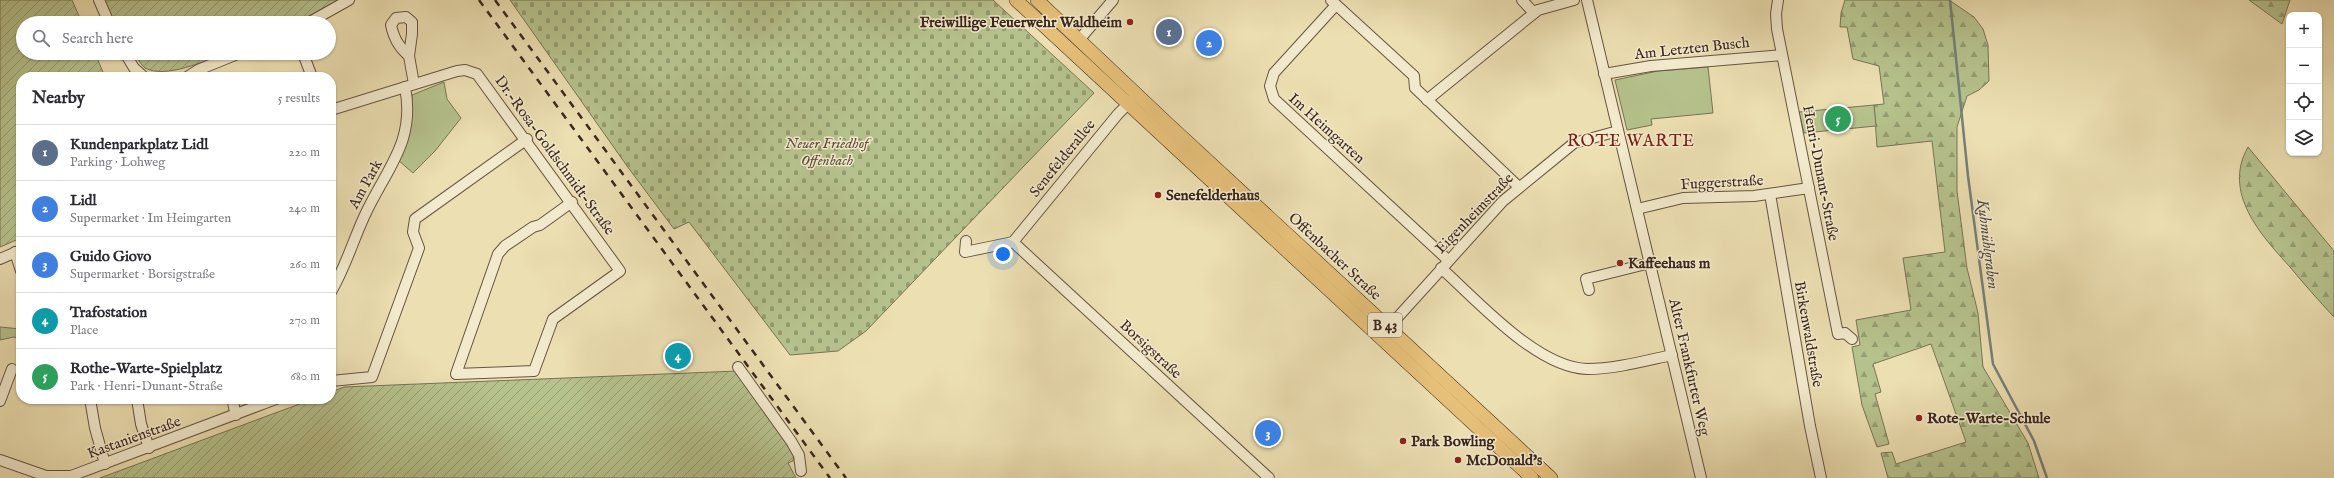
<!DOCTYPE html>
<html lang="en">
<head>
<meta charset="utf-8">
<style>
  body { margin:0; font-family:"IM FELL English",serif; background:#f7f7f7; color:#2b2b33 }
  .controls { position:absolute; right:12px; top:12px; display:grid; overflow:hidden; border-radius:8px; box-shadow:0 1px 3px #0004 }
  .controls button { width:36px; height:36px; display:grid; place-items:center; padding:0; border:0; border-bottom:1px solid #e1e1e2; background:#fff; color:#2b2b33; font:20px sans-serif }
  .you { position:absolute; left:1003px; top:254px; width:14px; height:14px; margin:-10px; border:3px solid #fff; border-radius:50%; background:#1a73e8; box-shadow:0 0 0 6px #1a73e833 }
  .badge { display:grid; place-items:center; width:26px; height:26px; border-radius:50%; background:#7c3aed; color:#fff; font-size:13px; font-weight:700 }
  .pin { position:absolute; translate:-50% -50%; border:2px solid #fff; box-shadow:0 1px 4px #0006 }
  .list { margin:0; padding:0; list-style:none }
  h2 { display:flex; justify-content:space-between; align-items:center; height:52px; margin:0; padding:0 16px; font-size:17px }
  h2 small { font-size:13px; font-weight:400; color:#7c7c81 }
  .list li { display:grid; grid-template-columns:26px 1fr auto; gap:12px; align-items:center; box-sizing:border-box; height:56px; padding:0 16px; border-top:1px solid #e1e1e2 }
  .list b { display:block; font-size:15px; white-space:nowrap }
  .list p { margin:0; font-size:13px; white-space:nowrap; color:#7c7c81 }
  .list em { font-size:13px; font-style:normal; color:#7c7c81 }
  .icon { flex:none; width:22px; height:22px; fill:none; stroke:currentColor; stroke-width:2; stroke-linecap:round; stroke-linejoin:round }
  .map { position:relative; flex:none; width:2334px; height:478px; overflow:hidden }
  .search { position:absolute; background:#fff; box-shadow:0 1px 3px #0004; left:16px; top:16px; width:320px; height:44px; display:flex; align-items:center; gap:10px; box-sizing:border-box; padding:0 14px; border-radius:22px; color:#7c7c81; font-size:15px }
  .panel { position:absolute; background:#fff; box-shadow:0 1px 3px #0004; left:16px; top:72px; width:320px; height:332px; border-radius:16px }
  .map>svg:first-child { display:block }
</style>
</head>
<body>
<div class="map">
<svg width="2334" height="478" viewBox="0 0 2334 478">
  <defs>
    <pattern id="forest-firs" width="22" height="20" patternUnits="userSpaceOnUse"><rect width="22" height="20" fill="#b6c28d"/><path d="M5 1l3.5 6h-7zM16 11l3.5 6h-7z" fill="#959d73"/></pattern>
    <pattern id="cemetery-stones" width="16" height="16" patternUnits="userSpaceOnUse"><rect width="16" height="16" fill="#b6c28d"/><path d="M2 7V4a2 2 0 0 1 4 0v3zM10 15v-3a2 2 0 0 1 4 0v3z" fill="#959d73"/></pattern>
    <pattern id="garden-furrows" width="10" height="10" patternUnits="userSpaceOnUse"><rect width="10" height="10" fill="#b6c28d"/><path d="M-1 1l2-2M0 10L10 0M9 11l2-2" fill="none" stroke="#959d73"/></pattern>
  </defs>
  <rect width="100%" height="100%" fill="#ecdfb2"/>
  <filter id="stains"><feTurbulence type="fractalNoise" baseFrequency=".005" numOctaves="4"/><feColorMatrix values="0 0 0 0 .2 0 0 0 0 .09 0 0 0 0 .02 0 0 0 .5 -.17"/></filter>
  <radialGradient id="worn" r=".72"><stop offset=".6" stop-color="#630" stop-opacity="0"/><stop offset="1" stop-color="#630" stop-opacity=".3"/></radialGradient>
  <!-- forest -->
  <g fill="url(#forest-firs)" stroke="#787455">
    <polygon points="1845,0 1949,0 1974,17 1983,29 1988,45 1989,81 1979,90 1967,96 1957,127 1957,191 1967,268 1978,313 1983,367 2028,443 2039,478 1888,478 1881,453 1892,452 1896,464 1966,442 1931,344 1873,364 1881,392 1875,394 1889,444 1877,447 1862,405 1852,347 1860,345 1856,320 1911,310 1903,258 1945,252 1932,141 1877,147 1874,105 1884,104 1879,66 1853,59 1847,27 1840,27 1841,13"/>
    <polygon points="2249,0 2290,0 2282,24"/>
    <path d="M 2248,147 L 2334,251 L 2334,317 C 2319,301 2304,284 2290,267 C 2261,235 2222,193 2248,147 Z"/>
  </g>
  <!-- cemetery -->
  <polygon fill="url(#cemetery-stones)" stroke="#787455" points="510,0 993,0 1094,93 866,331 838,351 790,355 689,222 674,229 627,166"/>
  <!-- park -->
  <g fill="#b6c28d" stroke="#787455">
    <polygon points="1708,67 1713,113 1651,119 1652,125 1627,130 1615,80 1658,71"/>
    <polygon points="444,82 447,99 461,118 435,151 413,173 398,160 411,115 412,95"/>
    <polygon points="1874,105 1876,126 1804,133 1799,112"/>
    <polygon points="0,327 21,329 21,339 14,337 0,340"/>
  </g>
  <!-- garden -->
  <g fill="url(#garden-furrows)" stroke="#787455">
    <polygon points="0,0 72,0 82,23 23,23 23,53 95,53 105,77 21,77 21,238 0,247"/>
    <polygon points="104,0 338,0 296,23 115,23"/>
    <path d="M 133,53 L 225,53 C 206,61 165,79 145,68 C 141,65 137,57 133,53 Z"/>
    <polygon points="738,371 795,451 793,461 788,463 796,478 100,478 313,399 331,399 331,392 344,387"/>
  </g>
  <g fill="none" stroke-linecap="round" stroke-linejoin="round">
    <!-- stream -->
    <polyline stroke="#757f79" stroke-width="2.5" points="1950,0 1968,176 1993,364 2034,441 2047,478"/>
    <!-- minor casing -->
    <g stroke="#665442" stroke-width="12">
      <g id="minor">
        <polyline points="99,0 109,23"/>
        <polyline points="1331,0 1414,76 1415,88 1519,187"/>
        <polyline points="1522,0 1534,13"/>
        <polyline points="1587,0 1701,478"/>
        <polyline points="1778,0 1776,14 1777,29 1838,334 1845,333 1852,339"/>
        <polyline points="1336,5 1274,73 1270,86 1274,99 1448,260"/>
        <polyline points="308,23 349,0"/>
        <polyline points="1079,40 1113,0"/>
        <polyline points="125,53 134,68 144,77"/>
        <polyline points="304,56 312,77"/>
        <path d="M 409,56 C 399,47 394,39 391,25 L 396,18 L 406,17 L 412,22 L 412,34 L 409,56 L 414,84"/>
        <polyline points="1604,74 1651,66 1782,55"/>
        <polyline points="187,77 198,70 240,53"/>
        <polyline points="1427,100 1538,10 1574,0"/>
        <polyline points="331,110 457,71 465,70 477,74 620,271 553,319 534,371 456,374 498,254 505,246 533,227 540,225 572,202"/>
        <polyline points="1770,194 1810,426 1821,478"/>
        <polyline points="1637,209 1683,198 1754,196 1809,188"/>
        <polyline points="966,241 965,252 1013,242"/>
        <polyline points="1013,242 1269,478"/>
        <polyline points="1013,242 1118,114 1133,99"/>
        <polyline points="15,252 21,271"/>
        <polyline points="0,259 21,250"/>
        <path d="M 1441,268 C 1477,300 1537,368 1587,369 C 1615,369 1644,361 1672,355"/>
        <polyline points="1589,290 1586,279 1650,263"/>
        <path d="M 331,292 C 345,268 353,241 364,217 C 385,170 416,143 405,87"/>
        <polyline points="1388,328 1503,201 1574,143 1618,131"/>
        <polyline points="738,367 791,441 799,455 801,471"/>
        <polyline points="331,381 372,377 419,248 413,232 415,219 527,139"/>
        <polyline points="90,399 95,428 105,464"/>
        <polyline points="137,399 141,424 149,448"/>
        <polyline points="232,399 236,415"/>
        <polyline points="0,401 12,369"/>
        <polyline points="0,460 46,476 71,476 276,399"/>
      </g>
    </g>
    <!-- major casing -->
    <g stroke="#3a261d" stroke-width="14">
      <g id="major">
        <polyline points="1016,0 1532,478"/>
        <polyline points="1037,0 1167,123 1551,478"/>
      </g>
    </g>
    <!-- minor -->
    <use href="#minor" stroke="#f3eacd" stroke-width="10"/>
    <!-- major -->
    <use href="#major" stroke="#e6c079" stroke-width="13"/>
    <!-- rail -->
    <g stroke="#3a261d" stroke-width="2.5" stroke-dasharray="7 7" stroke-linecap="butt">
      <polyline points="479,0 830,478"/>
      <polyline points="495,0 846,478"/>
    </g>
  </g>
  <!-- markers -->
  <g fill="#8f2418" stroke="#f3eacd" stroke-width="1.5">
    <circle cx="1130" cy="22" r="4"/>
    <circle cx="1158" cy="195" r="4"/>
    <circle cx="1620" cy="263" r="4"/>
    <circle cx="1919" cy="418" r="4"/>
    <circle cx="1403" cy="441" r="4"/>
    <circle cx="1458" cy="460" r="4"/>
  </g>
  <g text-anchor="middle" stroke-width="3" stroke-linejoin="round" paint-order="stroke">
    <!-- shield labels -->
    <rect fill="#f3eacd" stroke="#726152" stroke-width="1" x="1368" y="313" width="34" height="24" rx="3"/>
    <g font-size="14" font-weight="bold" fill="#3a261d">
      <text x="1385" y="330">B 43</text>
    </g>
    <!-- poi labels -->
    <g font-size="15" font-weight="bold" fill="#3a261d" stroke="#f3eacd" text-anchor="start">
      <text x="1122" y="27" text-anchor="end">Freiwillige Feuerwehr Waldheim</text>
      <text x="1166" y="200">Senefelderhaus</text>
      <text x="1628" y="268">Kaffeehaus m</text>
      <text x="1927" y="423">Rote-Warte-Schule</text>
      <text x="1411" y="446">Park Bowling</text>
      <text x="1466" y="465">McDonald's</text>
    </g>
    <!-- street labels -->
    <g font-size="15" fill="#3a261d" stroke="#f3eacd">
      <text transform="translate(1692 48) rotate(-6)" y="5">Am Letzten Busch</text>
      <text transform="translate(1327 128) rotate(42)" y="5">Im Heimgarten</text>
      <text transform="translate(555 155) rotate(54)" y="5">Dr.-Rosa-Goldschmidt-Straße</text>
      <text transform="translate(1062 158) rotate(-51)" y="5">Senefelderallee</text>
      <text transform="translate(1821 173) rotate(79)" y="5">Henri-Dunant-Straße</text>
      <text transform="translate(1722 182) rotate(-3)" y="5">Fuggerstraße</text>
      <text transform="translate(365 184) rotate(-61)" y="5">Am Park</text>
      <text transform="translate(1474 213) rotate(-46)" y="5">Eigenheimstraße</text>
      <text transform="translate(1335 256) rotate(43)" y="5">Offenbacher Straße</text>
      <text transform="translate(1809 334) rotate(80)" y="5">Birkenwaldstraße</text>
      <text transform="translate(1151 349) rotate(43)" y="5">Borsigstraße</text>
      <text transform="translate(1690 367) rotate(77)" y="5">Alter Frankfurter Weg</text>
      <text transform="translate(134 437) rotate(-20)" y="5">Kastanienstraße</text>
    </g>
    <!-- park labels -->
    <g font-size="15" font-style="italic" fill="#594d39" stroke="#f3eacd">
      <text x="827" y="148">Neuer Friedhof<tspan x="827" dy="17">Offenbach</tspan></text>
    </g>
    <!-- water labels -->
    <g font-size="16" font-style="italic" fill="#534b44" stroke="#f3eacd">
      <text transform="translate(1989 244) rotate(83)" y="6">Kuhmühlgraben</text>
    </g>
    <!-- quarter labels -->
    <g font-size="17" letter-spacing="1" fill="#7a1f14" stroke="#f3eacd">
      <text x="1631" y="146">ROTE WARTE</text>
    </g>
  </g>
  <rect width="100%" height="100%" filter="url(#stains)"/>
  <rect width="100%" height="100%" fill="url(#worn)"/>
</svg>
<div class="controls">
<button>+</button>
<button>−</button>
<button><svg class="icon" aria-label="locate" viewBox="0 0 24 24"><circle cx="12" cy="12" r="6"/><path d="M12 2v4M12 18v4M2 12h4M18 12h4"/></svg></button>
<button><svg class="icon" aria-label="layers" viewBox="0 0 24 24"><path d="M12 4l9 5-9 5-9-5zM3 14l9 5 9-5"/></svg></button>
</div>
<div class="you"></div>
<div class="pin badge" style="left:1169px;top:32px;background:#5c6f8a">1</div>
<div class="pin badge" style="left:1209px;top:43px;background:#3f7fe0">2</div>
<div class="pin badge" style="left:1268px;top:433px;background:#3f7fe0">3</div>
<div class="pin badge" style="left:678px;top:356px;background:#0f9aa8">4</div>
<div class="pin badge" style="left:1838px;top:119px;background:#2e9e5b">5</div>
<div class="search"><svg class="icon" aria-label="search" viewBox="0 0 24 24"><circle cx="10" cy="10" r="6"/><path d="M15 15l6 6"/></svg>Search here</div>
<section class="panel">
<h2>Nearby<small>5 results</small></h2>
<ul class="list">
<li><span class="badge" style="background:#5c6f8a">1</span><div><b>Kundenparkplatz Lidl</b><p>Parking · Lohweg</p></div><em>220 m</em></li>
<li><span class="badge" style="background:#3f7fe0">2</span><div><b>Lidl</b><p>Supermarket · Im Heimgarten</p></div><em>240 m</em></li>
<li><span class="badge" style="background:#3f7fe0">3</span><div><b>Guido Giovo</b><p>Supermarket · Borsigstraße</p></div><em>260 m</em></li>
<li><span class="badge" style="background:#0f9aa8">4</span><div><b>Trafostation</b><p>Place</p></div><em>270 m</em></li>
<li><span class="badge" style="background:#2e9e5b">5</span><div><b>Rothe-Warte-Spielplatz</b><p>Park · Henri-Dunant-Straße</p></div><em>680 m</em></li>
</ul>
</section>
</div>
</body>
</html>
